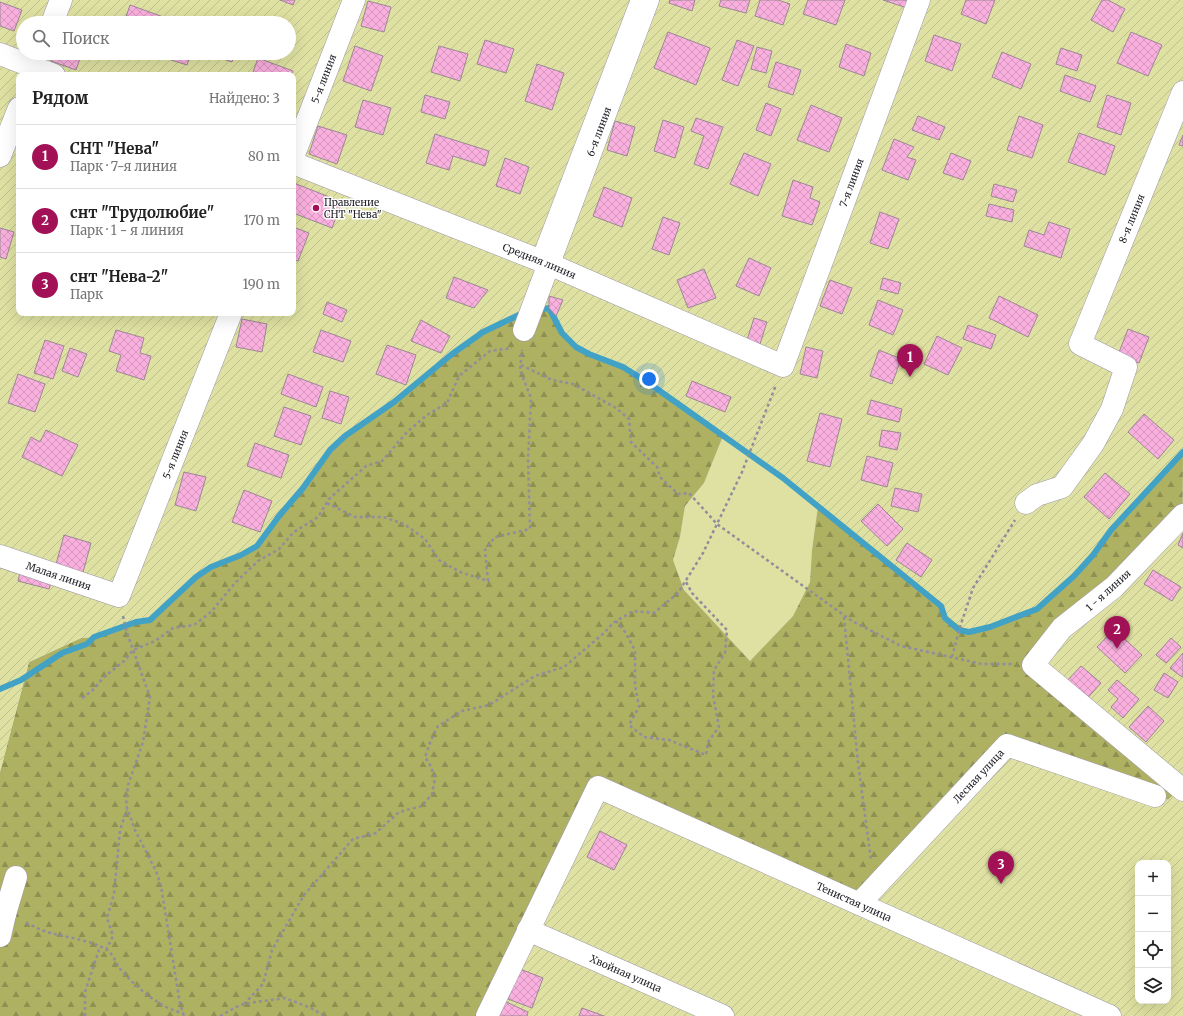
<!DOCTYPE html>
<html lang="ru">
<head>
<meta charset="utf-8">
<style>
  body { margin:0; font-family:Merriweather,serif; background:#f2f2f2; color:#222 }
  .controls { position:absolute; right:12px; bottom:12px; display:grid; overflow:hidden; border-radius:8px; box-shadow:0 4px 16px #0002 }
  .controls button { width:36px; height:36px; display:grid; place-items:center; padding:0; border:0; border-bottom:1px solid #e0e0e0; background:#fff; color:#222; font:20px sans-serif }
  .you { position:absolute; left:649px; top:379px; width:14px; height:14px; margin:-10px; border:3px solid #fff; border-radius:50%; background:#1a73e8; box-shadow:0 0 0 6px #1a73e833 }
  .badge { display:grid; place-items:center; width:26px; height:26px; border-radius:50%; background:#a21055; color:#fff; font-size:13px; font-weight:700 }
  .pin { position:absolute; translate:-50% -33px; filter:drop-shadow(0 1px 2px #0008) }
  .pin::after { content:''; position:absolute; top:21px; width:14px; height:12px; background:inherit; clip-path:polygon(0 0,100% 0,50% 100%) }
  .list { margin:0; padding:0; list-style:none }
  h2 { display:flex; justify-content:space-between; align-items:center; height:52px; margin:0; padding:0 16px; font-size:17px }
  h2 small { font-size:13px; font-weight:400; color:#767676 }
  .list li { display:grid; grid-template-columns:26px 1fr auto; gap:12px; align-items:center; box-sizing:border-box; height:64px; padding:0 16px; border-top:1px solid #e0e0e0 }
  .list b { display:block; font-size:15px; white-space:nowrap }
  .list p { margin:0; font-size:13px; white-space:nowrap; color:#767676 }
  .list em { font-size:13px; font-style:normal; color:#767676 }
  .icon { flex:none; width:22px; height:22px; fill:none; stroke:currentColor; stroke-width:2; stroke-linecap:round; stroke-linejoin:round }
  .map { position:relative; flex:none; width:1183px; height:1016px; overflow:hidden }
  .search { position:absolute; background:#fff; box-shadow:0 4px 16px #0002; left:16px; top:16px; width:280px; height:44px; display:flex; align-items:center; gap:10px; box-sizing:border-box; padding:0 14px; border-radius:22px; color:#767676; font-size:15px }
  .panel { position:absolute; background:#fff; box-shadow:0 4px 16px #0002; left:16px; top:72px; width:280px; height:244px; border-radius:8px }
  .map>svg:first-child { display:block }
</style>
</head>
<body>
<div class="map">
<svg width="1183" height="1016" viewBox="0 0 1183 1016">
  <defs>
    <pattern id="forest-firs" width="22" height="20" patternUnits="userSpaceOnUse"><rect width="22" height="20" fill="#aeb162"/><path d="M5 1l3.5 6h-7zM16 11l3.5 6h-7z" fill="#8d9051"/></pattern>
    <pattern id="garden-furrows" width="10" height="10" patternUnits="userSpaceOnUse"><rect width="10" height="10" fill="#dee1a1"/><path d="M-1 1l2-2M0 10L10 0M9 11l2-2" fill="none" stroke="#bec18b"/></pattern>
    <pattern id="building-cross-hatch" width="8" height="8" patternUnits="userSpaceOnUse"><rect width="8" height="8" fill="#fab0de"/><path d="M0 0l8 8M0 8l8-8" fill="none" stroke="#d697bf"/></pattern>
  </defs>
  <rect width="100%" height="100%" fill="#eae5fb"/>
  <!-- grass -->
  <polygon fill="#dee1a1" points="723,436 783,478 818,506 812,550 810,582 793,616 750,661 684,590 673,560 680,537 685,506 704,483"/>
  <!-- forest -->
  <polygon fill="url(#forest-firs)" points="549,308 562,333 576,347 623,367 723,436 704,483 685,506 680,537 673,560 684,590 750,661 793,616 810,582 812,550 818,506 941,606 944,615 999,624 1037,609 1093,555 1111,530 1183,452 1181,788 1168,800 1007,745 848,899 487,1016 0,1016 0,772 29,662 81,638 94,637 136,622 150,620 196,577 211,567 257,546 303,488 330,450 414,387 476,337 515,317"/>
  <!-- garden -->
  <g fill="url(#garden-furrows)" fill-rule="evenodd">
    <path d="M 0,0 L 1183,0 L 1183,452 L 1111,530 L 1093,555 L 1037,609 L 999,624 L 969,632 L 944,615 L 941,606 L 783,478 L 623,367 L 576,347 L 562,333 L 549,309 L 515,317 L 476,337 L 414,387 L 330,450 L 303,488 L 257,546 L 211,567 L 196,577 L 150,620 L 136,622 L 94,637 L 81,638 L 29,662 L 0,772 ZM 23,23 L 289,23 L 289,53 L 23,53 ZM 19,75 L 293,75 L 293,313 L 19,313 Z"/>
    <path d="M 1183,515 L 1183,1016 L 487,1016 L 598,787 L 848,899 L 1007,745 L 1168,800 L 1181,788 L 1040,671 L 1062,628 ZM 1138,863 L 1168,863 L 1168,1001 L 1138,1001 Z"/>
  </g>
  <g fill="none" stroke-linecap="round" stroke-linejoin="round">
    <!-- stream -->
    <g stroke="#42a2c6" stroke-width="6">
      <polyline points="536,310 549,308 562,333 576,347 589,354 623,367 650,384 783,478 941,606 945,618 959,630 969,632 990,627 1037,609 1074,576 1093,555 1111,530 1183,452"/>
      <polyline points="0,689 21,680 62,653 87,644 94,637 136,622 150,620 196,577 211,567 241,555 257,546 279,516 303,488 330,450 345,436 394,402 452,354 483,332 525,312"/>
    </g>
  </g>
  <!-- building -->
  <g fill="url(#building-cross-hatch)" stroke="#9b8793">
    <polygon points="280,0 295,0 293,5"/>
    <polygon points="670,0 695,0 692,11 669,3"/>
    <polygon points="721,0 750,0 746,13 719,6"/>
    <polygon points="760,0 778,0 790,4 783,25 755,16"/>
    <polygon points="808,0 845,0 836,25 803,14"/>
    <polygon points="883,0 910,0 907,8"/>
    <polygon points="966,0 995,0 986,24 961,14"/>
    <polygon points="1102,0 1108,0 1125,9 1113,32 1091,20"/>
    <polygon points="368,1 391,7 384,32 361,26"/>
    <polygon points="0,2 22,10 14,31 0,26"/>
    <polygon points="130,5 169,19 168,23 124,23"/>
    <polygon points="185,17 203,23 183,23"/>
    <polygon points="668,32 710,48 696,85 654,68"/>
    <polygon points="1131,32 1162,45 1148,76 1117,63"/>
    <polygon points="934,35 961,44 952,71 925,61"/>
    <polygon points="485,40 514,49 506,73 477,64"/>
    <polygon points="737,40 754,46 738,86 722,80"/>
    <polygon points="846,44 871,53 864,76 839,67"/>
    <polygon points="355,46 383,56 371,91 343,81"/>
    <polygon points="439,46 468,54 460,81 431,72"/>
    <polygon points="757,47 772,51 766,73 751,69"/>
    <polygon points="1061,48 1082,55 1077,71 1056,64"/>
    <polygon points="1002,52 1031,64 1021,89 992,77"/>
    <polygon points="54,53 82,53 76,70 51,61"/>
    <polygon points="173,53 191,53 187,65 171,60"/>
    <polygon points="205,53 235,53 232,62"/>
    <polygon points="258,58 293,71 291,75 252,75"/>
    <polygon points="776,62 801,70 793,95 768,87"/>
    <polygon points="537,64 564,73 552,110 525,101"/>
    <polygon points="1065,75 1096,86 1090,102 1060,91"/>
    <polygon points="425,95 450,102 445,119 421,112"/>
    <polygon points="1107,95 1131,103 1121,135 1097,127"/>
    <polygon points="363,100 391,108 383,135 355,127"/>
    <polygon points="766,103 781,109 771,136 756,130"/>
    <polygon points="811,105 842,118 829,152 797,140"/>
    <polygon points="918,116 945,127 939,140 912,130"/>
    <polygon points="1019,116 1043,125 1032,158 1007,150"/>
    <polygon points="696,118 723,127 708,169 694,164 704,136 691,131"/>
    <polygon points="663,120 684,127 675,158 654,151"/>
    <polygon points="615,121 635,127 627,156 607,150"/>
    <polygon points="318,126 347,135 337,164 309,154"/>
    <polygon points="1079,133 1115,146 1105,175 1068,162"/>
    <polygon points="435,134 489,151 485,166 453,156 449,170 426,163"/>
    <polygon points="1183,135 1183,146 1179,145"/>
    <polygon points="894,139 914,147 907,157 916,160 908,180 882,170"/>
    <polygon points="744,153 771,164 758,196 730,184"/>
    <polygon points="951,153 971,161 963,180 943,173"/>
    <polygon points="505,158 529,167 520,194 496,186"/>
    <polygon points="793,180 813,187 810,198 820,202 812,225 782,216"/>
    <polygon points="294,183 342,202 332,228 293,213"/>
    <polygon points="994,184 1017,190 1013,202 991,196"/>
    <polygon points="604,187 632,198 622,227 593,216"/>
    <polygon points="989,204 1014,210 1012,222 986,216"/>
    <polygon points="880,212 899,219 888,249 870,243"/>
    <polygon points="663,217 680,223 669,255 652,249"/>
    <polygon points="1049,222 1070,229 1061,258 1024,246 1029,230 1044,235"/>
    <polygon points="293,227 309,233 298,261 293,259"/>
    <polygon points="0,228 14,232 6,259 0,257"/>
    <polygon points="749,258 771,268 759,296 736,286"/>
    <polygon points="704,269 716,298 688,308 677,280"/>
    <polygon points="454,277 488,290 474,308 446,298"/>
    <polygon points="883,278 901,283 898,294 880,289"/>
    <polygon points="830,280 852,288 842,314 820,306"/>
    <polygon points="549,296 563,300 556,316 549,308"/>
    <polygon points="999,296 1038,315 1028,337 989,318"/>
    <polygon points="878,300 903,310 893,335 869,325"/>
    <polygon points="327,302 347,310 342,322 323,314"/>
    <polygon points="754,318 767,322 760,344 747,340"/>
    <polygon points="242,319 267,324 262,352 236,347"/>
    <polygon points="421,320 450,336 441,353 411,341"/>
    <polygon points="968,325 996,335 991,349 963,339"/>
    <polygon points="1128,329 1149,337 1139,363 1118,355"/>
    <polygon points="116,330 144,338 140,353 151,356 144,380 116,371 121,355 109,351"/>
    <polygon points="321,330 351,341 343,362 313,352"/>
    <polygon points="937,336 962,348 948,375 924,364"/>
    <polygon points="45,340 64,346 53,379 34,373"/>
    <polygon points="387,345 416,355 406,385 376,374"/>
    <polygon points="806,347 823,351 817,378 800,374"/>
    <polygon points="70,348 87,354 78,377 62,371"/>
    <polygon points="879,350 901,359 892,384 870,376"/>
    <polygon points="18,374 45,384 35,412 8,403"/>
    <polygon points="288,374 323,387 316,407 281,394"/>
    <polygon points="692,381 731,397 725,412 686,396"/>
    <polygon points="330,391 349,397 341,424 322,418"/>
    <polygon points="871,400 902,409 899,422 867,414"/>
    <polygon points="284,407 311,416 301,445 274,436"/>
    <polygon points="820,413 842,419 830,467 807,461"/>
    <polygon points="1144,414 1174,440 1158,459 1128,432"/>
    <polygon points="46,430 78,445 62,476 22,457 31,437 40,442"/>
    <polygon points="882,430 901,433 897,450 879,446"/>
    <polygon points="255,443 289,455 281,478 247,466"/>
    <polygon points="867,456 893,463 887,487 861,480"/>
    <polygon points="184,472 206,477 196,511 175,505"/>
    <polygon points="1105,473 1130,494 1109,519 1084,497"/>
    <polygon points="895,488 922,494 918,512 891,506"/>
    <polygon points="244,490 272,501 260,532 232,522"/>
    <polygon points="878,504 903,529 887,546 861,521"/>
    <polygon points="1183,533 1183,548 1178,545"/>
    <polygon points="64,535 91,543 82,576 55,568"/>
    <polygon points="907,543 932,560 921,577 896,560"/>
    <polygon points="21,568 53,576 49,589 18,581"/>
    <polygon points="1153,570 1181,587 1172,601 1144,584"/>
    <polygon points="1114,629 1142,655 1125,673 1097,647"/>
    <polygon points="1171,638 1181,647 1166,663 1156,655"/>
    <polygon points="1183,653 1183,675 1182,677 1170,668"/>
    <polygon points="1081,666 1101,683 1085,701 1065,683"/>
    <polygon points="1164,673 1178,682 1168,698 1154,690"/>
    <polygon points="1117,680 1139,699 1123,718 1111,707 1118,699 1108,690"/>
    <polygon points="1148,706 1164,721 1146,742 1129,727"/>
    <polygon points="600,831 627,845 614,870 587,857"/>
    <polygon points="520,969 543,978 532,1008 508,999"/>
    <polygon points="502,1000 528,1012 527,1016 495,1016"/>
    <polygon points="582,1008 604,1016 579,1016"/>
  </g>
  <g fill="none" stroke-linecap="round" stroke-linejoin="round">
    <!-- lane casing -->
    <g stroke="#9d98ac" stroke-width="12">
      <polyline id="lane" points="537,259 636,0"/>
    </g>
    <!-- street casing -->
    <g stroke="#9d98ac" stroke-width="23">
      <g id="street">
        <polyline points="52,23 61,0"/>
        <polyline points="0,54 54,75"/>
        <polyline points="0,156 19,108"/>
        <path id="s1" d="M 293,157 L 354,0"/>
        <path id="s2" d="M 293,163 L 549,264 L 783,366 L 919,0"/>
        <path id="s3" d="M 524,330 L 648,0"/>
        <path id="s4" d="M 1026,503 L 1037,495 L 1062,487 L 1093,444 L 1112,409 L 1126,367 L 1080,344 L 1183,92"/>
        <polyline points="1183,515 1114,587 1062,628 1033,665 1183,790"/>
        <path id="s5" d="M 0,556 L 119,596 L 231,313"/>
        <path id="s6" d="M 859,904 L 1007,745 L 1155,796"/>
        <polyline points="0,912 5,914 0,936"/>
        <polyline points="5,914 16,877"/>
        <path id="s7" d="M 528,930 L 723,1016"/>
        <path id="s8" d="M 487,1016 L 598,787 L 1110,1016"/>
      </g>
    </g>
    <!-- path -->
    <g stroke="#908d9c" stroke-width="2.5" stroke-dasharray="3 3" stroke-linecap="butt">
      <polyline points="521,365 552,380 573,384 616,408 629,419 631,442 657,467 660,477 678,494 689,493 717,524 852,621 901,646 982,664 1012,664"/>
      <polyline points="327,503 355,517 383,517 404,524 425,539 439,560 460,572 488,581 485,550 495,537 530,529 528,460 531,398 520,370 522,350"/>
      <polyline points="123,616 127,633 150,697 143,742 128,785 126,805 135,830 156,871 161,886 180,1004 184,1016"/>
      <polyline points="844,617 858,763 871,860"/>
      <polyline points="616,621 625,632 635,650 635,685 639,707 629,725 644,737 669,740 706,755 708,742 719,727 713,695 714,670 725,653 727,630 692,593 685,580"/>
      <polyline points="952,657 959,630 973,588 1015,520"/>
      <polyline points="82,698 92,691 104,677 124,661 133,650 155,641 173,628 194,625 211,612 235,583 258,561 279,549 294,532 318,517 329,499 366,466 382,461 407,432 427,415 447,403 459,376 490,351 512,348"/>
      <path d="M 26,923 C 34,926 42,931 51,933 C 69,938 91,940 107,950 C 114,955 116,964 121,970 C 136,987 161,1009 183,1013"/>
      <polyline points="106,950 113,936 107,918 114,894 120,830 127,810"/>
      <polyline points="244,1004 263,984 272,950 304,895 353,839 376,833 399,812 422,806 432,794 435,778 430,765 425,757 431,740 438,726 462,711 489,705 535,676 564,667 604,633 613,623 633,611 654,613 678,593 703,553 742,472 776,385"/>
      <polyline points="85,1016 85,992 100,947"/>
      <polyline points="220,1016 240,1005 256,1002 285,998 311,1008 325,1016"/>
    </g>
    <!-- lane -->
    <use href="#lane" stroke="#fff" stroke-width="11"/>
    <!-- street -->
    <use href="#street" stroke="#fff" stroke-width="22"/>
  </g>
  <!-- markers -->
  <circle fill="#a21055" stroke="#fff" stroke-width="1.5" cx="316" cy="208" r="4"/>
  <g text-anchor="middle" stroke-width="3" stroke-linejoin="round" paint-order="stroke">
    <!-- street labels -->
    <g font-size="10" fill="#24222a" stroke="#fff">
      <text dy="4" stroke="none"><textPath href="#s1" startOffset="84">5-я линия</textPath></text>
      <text dy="4" stroke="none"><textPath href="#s3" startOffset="212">6-я линия</textPath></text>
      <text dy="4" stroke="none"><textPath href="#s2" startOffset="726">7-я линия</textPath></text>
      <text dy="4" stroke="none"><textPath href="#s4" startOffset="364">8-я линия</textPath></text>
      <text dy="4" stroke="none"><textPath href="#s2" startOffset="265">Средняя линия</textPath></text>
      <text dy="4" stroke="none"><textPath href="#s5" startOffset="278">5-я линия</textPath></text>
      <text dy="4" stroke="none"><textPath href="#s5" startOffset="62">Малая линия</textPath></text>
      <text transform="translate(1108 590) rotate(-42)" y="4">1 - я линия</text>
      <text dy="4" stroke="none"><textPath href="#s6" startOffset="175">Лесная улица</textPath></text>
      <text dy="4" stroke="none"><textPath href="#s8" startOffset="535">Тенистая улица</textPath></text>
      <text dy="4" stroke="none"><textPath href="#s7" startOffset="107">Хвойная улица</textPath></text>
    </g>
    <!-- poi labels -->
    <g font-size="10" fill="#24222a" stroke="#fff" text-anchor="start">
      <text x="324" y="206">Правление<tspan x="324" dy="12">СНТ "Нева"</tspan></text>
    </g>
  </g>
</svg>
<div class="controls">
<button>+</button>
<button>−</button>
<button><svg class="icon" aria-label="locate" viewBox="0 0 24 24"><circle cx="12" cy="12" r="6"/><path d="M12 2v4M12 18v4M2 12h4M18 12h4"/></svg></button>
<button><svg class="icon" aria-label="layers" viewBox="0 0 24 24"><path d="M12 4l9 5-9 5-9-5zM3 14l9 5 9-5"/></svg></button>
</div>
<div class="you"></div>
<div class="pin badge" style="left:910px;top:377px">1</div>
<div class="pin badge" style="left:1117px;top:649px">2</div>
<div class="pin badge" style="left:1001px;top:884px">3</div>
<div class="search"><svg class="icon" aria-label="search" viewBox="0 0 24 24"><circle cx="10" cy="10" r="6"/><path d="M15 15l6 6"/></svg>Поиск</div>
<section class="panel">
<h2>Рядом<small>Найдено: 3</small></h2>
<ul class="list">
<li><span class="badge">1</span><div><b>СНТ &quot;Нева&quot;</b><p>Парк · 7-я линия</p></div><em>80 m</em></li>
<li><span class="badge">2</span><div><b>снт &quot;Трудолюбие&quot;</b><p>Парк · 1 - я линия</p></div><em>170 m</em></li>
<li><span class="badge">3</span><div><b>снт &quot;Нева-2&quot;</b><p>Парк</p></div><em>190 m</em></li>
</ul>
</section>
</div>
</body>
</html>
